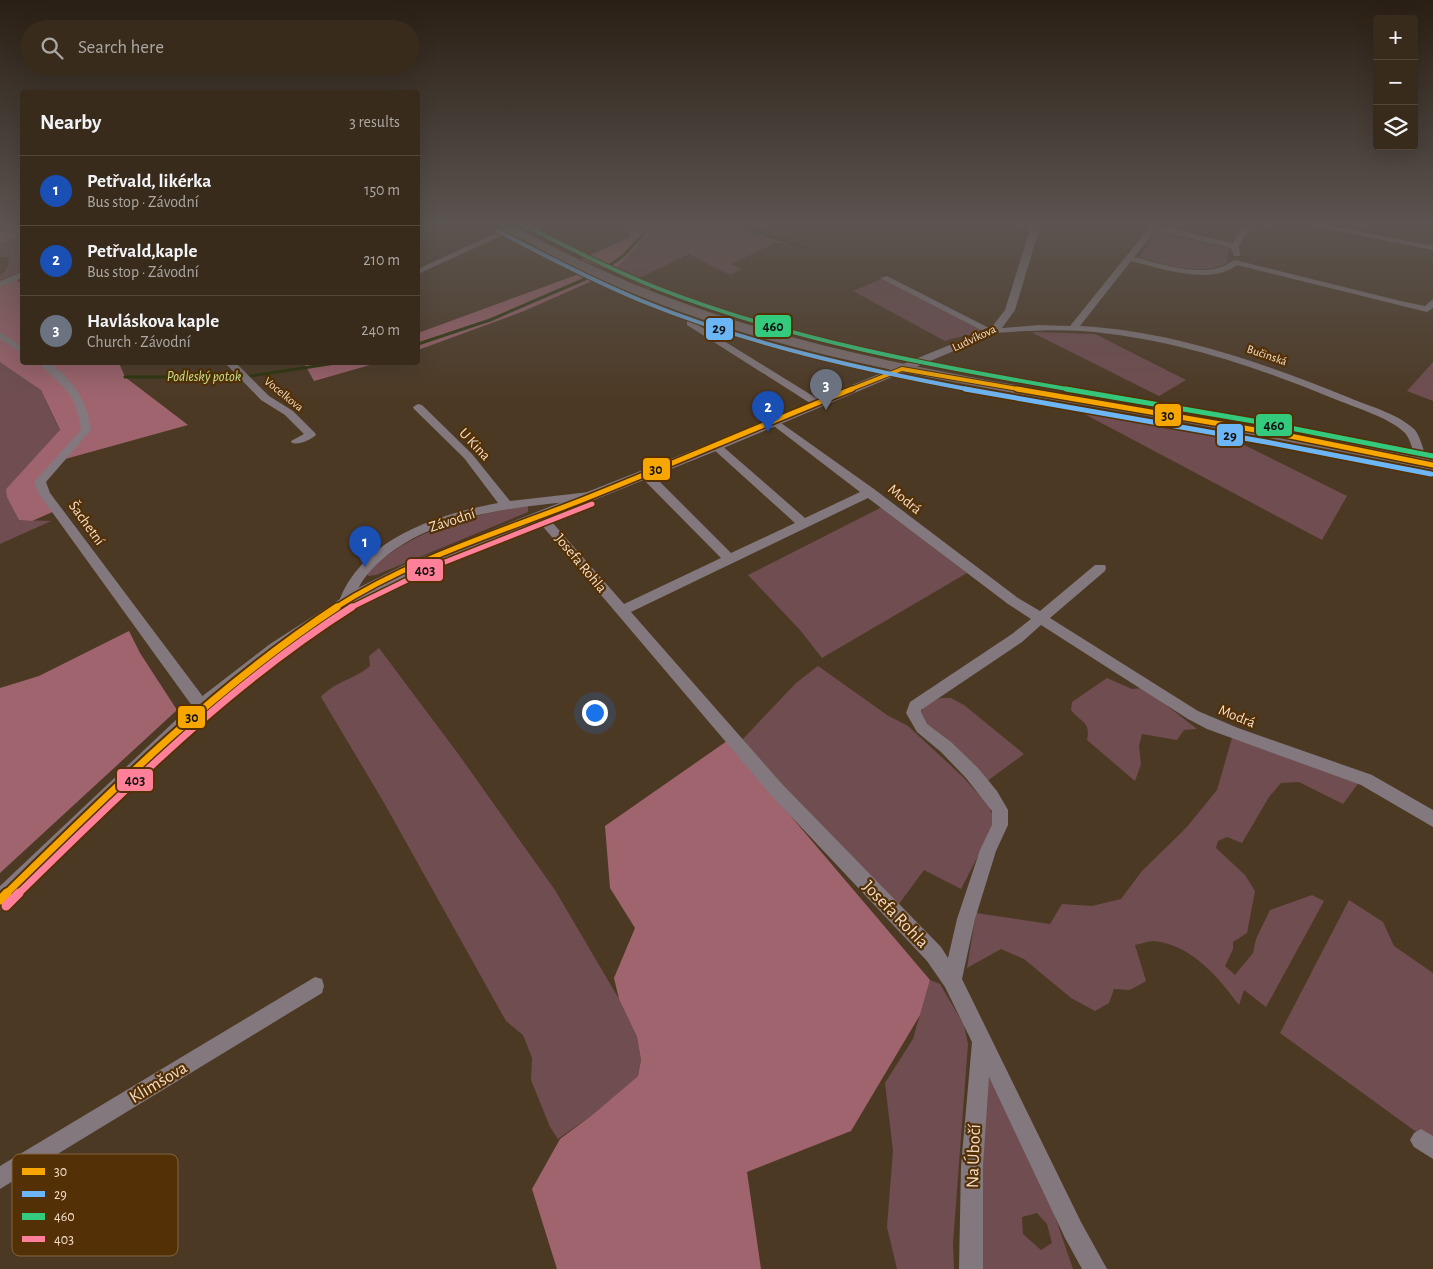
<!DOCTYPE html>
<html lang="en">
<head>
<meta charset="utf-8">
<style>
  body { margin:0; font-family:"Alegreya Sans",sans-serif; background:#443728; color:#f1f3f6 }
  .controls { position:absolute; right:15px; top:15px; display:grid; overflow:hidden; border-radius:5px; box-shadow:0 5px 20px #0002 }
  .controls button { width:45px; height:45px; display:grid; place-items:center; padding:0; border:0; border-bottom:1px solid #53473a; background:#392b1b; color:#f1f3f6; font:25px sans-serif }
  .you { position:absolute; left:594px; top:712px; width:18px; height:18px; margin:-12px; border:4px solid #fff; border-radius:50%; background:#1a73e8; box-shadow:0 0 0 8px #1a73e833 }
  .badge { display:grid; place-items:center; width:32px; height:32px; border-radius:50%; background:#1a73e8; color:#fff; font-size:16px; font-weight:700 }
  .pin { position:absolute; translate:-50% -41px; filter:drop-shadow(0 1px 2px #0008) }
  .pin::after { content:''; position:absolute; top:26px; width:18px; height:15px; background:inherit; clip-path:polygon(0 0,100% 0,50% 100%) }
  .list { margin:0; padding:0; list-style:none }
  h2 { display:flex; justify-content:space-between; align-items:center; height:65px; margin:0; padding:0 20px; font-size:21px }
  h2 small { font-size:16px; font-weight:400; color:#aba7a3 }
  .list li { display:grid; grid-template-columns:32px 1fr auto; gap:15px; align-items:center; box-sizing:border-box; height:70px; padding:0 20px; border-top:1px solid #53473a }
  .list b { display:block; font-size:19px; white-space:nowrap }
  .list p { margin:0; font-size:16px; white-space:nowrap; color:#aba7a3 }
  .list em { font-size:16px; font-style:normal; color:#aba7a3 }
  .icon { flex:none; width:28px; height:28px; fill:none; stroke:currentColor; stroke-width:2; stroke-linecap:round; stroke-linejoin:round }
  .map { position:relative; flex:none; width:1433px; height:1269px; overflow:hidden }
  .search { position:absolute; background:#392b1b; box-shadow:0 5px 20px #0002; left:20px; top:20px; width:400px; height:55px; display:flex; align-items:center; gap:12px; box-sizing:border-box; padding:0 18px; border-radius:28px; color:#aba7a3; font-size:19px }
  .panel { position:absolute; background:#392b1b; box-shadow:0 5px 20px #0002; left:20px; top:90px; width:400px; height:275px; border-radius:5px }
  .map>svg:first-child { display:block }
</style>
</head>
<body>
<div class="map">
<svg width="1433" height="1269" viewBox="0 0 1433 1269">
  <rect width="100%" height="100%" fill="#4c3924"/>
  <!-- green -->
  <g fill="#704d51" fill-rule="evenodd">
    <polygon points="659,223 761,223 749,231 806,248 780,243 775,243 731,264 742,269 730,275 689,254 637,279 654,287 650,290 613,272"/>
    <path d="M 1158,231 L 1229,249 L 1227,263 C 1201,277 1165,264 1139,257 Z"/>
    <path d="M 22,234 L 22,272 L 0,280 L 0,275 C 6,271 11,265 8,257 L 0,257 L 0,244 Z"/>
    <path d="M 884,278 L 984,331 C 971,336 958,336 945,341 L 853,291 Z"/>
    <polygon points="1031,332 1095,334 1186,380 1159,396"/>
    <polygon points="0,360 41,390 60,431 6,489 19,520 51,521 0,544"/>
    <polygon points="1433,362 1433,401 1407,391"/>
    <polygon points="1077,410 1226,436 1347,496 1322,540"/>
    <path d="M 528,506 L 528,512 L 376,575 L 368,576 L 368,571 C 412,530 470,515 528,506 Z"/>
    <polygon points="882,507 967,573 822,658 800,630 748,575"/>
    <path d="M 379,648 L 459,755 L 555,890 L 619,999 L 637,1037 L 641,1060 L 638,1076 L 591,1116 L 558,1139 L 550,1127 L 531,1080 L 532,1058 L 523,1035 L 506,1021 L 383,801 L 321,697 C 334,682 355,679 370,666 L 369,656 Z"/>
    <polygon points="818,666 887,715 908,726 963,777 989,806 994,818 992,829 961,889 924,870 896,908 741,741 796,683"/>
    <path d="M 1107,678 L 1132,689 L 1144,688 L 1197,729 L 1184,730 L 1177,740 L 1142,734 L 1139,746 L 1141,764 L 1135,781 L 1087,740 C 1091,721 1081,723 1071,710 L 1072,702 Z"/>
    <path d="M 941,698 L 951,698 L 964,705 L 1024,754 L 986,782 L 923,725 L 919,715 C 923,706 931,701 941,698 Z"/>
    <path d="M 1232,738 L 1360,781 L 1343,804 L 1299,782 L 1281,783 L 1269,797 L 1242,843 L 1227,837 L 1218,841 L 1216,848 L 1245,875 L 1255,891 L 1247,933 L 1233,942 L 1233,949 L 1225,966 L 1235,975 L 1253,953 L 1256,939 L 1270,910 L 1312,895 L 1324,901 L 1266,1007 L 1244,990 L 1239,1005 C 1218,977 1192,945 1154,941 C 1148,941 1141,944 1135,945 L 1146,981 L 1130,990 L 1114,989 L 1109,1003 L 1095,1011 L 1071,998 L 1024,959 L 1001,949 L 967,968 L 976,913 L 1050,924 L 1062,904 L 1092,906 L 1121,899 L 1142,871 L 1186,828 L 1217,790 Z"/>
    <polygon points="1349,900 1383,922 1394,946 1433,973 1433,1144 1280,1033"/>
    <polygon points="930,980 940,984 964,1025 968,1044 953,1243 954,1269 897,1269 887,1227 893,1151 885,1083 913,1039"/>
    <path d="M 987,1074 L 996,1089 L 1050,1202 L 1073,1269 L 981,1269 L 978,1205 ZM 1037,1213 L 1047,1224 L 1052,1243 L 1041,1250 L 1023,1234 L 1022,1217 Z"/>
  </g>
  <!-- forest -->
  <g fill="#a0646e">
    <polygon points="14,223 22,223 22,234 0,244 0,232"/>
    <polygon points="630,223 659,223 613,272 581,259 630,237"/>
    <polygon points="579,274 592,281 524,311 418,350 418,333"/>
    <polygon points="15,278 22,284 22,362 119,363 125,377 188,425 58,461 40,482 57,510 32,521 19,520 7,497 6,489 60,430 41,390 0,362 0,284"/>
    <polygon points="307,362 377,362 377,363 314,381 304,363"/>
    <polygon points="129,631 140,653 177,710 0,873 0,688 39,676"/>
    <polygon points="727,741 930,980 920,1015 851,1131 747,1172 761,1269 557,1269 532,1189 560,1139 591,1116 638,1076 641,1060 637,1037 619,999 614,978 635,928 610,888 605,826"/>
  </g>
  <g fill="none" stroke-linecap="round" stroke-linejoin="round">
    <!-- stream -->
    <g stroke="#2b350a" stroke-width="3">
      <polyline points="729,223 806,248"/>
      <polyline points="606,268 623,256 654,223"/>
      <polyline points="418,344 490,320 585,279"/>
      <polyline points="125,377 244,377 342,362"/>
    </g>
    <!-- minor -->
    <g fill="#82787d" fill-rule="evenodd">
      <path d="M 1153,223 L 1161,223 L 1159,226 L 1233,243 L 1245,223 L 1253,223 L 1239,246 L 1240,256 L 1234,256 L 1231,248 L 1156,230 L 1134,257 C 1158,263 1197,276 1221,267 C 1226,266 1230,261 1235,260 L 1405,302 L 1425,306 L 1433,299 L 1433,308 L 1427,312 L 1237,265 C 1211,286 1160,268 1131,261 L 1080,326 C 1174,331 1263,363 1350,398 C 1371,407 1399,414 1415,430 C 1421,438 1424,453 1428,462 L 1426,464 L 1418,464 C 1413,455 1412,441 1405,433 C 1390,418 1357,408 1337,400 C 1255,366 1171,338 1082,331 C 1053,329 1024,331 995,333 L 991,335 L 880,278 L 887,276 L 991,329 L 1039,325 L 1070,326 Z"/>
      <polygon points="1298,223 1316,223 1433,246 1433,250"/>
      <polygon points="509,227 516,229 418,274 418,269"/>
      <polygon points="22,272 22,278 0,287 0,281"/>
      <polygon points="690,320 821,401 822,403 821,405 813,405 687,325 687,321"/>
      <polygon points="0,332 22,346 22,353 0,339"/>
      <path d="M 37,362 L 49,362 C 73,379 88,402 91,430 L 46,482 L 50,493 L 207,702 L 209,706 L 207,710 C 199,713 196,709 190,703 L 39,494 L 34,482 L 81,430 C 76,391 62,387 37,362 Z"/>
      <path d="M 224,362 L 235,362 L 269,396 L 293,411 L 315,433 L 316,435 C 311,440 299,445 292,443 L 291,441 L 304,434 L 285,415 L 261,400 Z"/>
      <path d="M 418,404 L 422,405 L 472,454 L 510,501 L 589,492 L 595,496 L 589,500 C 516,507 418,514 367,575 C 359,584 356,594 351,604 L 341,604 L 339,601 C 363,538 438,514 498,503 L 464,458 L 414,409 L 413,407 Z"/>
      <path d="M 774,418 L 874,489 L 1018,598 L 1040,611 L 1095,565 L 1105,565 L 1106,568 L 1105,571 L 1050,618 L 1198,711 L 1238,728 L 1372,775 L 1433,810 L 1433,827 L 1361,785 L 1207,729 L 1188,719 L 1041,625 L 1022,642 L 921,710 L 921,712 L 927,724 L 951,742 L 978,768 L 997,791 L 1008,810 L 1008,825 L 996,851 L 975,919 L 962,979 L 1081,1222 L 1107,1269 L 1082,1269 L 1065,1238 L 989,1077 L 983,1166 L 983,1269 L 959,1269 L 961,1166 L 972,1042 L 945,987 L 927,961 L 770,794 L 534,516 L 536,513 L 544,513 L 624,604 L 721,558 L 641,477 L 639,474 L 641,471 L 649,471 L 731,553 L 795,523 L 712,448 L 710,446 L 712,444 L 720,444 L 805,518 L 860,492 L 770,423 L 769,421 L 770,419 ZM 868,498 L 1008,604 L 1031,619 L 1012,634 L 910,702 L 906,713 L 917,732 L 941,752 L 966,778 L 992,811 L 992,825 L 980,850 L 957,919 L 948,958 L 941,947 L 782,784 L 631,612 Z"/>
      <polygon points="315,977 322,979 324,986 322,993 0,1189 0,1166"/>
      <polygon points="1421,1129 1433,1136 1433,1159 1414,1147 1410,1140 1414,1133"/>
    </g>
    <!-- tertiary -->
    <polygon fill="#82787d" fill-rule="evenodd" points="1032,223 1041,223 1015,310 999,332 721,449 420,570 364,598 282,654 208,711 7,907 0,910 0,886 196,701 270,644 354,590 410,562 711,443 991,328 1005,310"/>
    <!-- secondary -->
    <path fill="#7c6f6f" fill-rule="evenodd" d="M 497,223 L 510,223 C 695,330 890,364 1097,399 C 1209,418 1321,438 1433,460 L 1433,470 C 1315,446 1196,424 1077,404 C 915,376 751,348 600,279 C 575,267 550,255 526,241 C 516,236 505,231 497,223 Z"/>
    <!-- bus-1-far3 casing -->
    <g stroke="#533005" stroke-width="6">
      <g id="bus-1-far3">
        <polyline points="902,369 1024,390"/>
        <polyline points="849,390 902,369"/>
      </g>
    </g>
    <!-- bus-1-far2 casing -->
    <g stroke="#533005" stroke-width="8">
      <g id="bus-1-far2">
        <polyline points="1017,389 1290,436 1433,465"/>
        <path d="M 335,608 C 411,559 498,533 582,500 C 672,464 762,425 852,389"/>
      </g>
    </g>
    <!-- bus-1-far1 casing -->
    <g stroke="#533005" stroke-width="11">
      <path id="bus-1-far1" d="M 6,894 C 111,791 214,688 337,607"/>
    </g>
    <!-- bus-1 casing -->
    <g stroke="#533005" stroke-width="13">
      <polyline id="bus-1" points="0,900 7,893"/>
    </g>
    <!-- bus-2-far1 casing -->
    <g stroke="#533005" stroke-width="6">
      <path id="bus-2-far1" d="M 498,231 C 545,256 592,280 642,301 C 747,344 860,369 972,390"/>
    </g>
    <!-- bus-2 casing -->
    <g stroke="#533005" stroke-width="8">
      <polyline id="bus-2" points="965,389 1266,442 1431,474"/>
    </g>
    <!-- bus-3-far1 casing -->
    <g stroke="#533005" stroke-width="6">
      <path id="bus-3-far1" d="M 520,223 C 565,246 610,269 657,288 C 790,340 933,366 1073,390"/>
    </g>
    <!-- bus-3 casing -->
    <g stroke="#533005" stroke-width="8">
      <polyline id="bus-3" points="1066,389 1265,423 1433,456"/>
    </g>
    <!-- bus-4-far2 casing -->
    <g stroke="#533005" stroke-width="8">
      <polyline id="bus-4-far2" points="350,608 440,564 592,504"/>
    </g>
    <!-- bus-4-far1 casing -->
    <g stroke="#533005" stroke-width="11">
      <path id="bus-4-far1" d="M 18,894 C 124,791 227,686 352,607"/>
    </g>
    <!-- bus-4 casing -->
    <g stroke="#533005" stroke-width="13">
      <polyline id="bus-4" points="6,906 19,893"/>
    </g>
    <!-- bus-1-far3 -->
    <use href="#bus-1-far3" stroke="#f7a600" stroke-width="4"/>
    <!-- bus-1-far2 -->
    <use href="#bus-1-far2" stroke="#f7a600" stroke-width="5"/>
    <!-- bus-1-far1 -->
    <use href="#bus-1-far1" stroke="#f7a600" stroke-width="7"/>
    <!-- bus-1 -->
    <use href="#bus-1" stroke="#f7a600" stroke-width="9"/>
    <!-- bus-2-far1 -->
    <use href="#bus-2-far1" stroke="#6db6f5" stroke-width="4"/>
    <!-- bus-2 -->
    <use href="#bus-2" stroke="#6db6f5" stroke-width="5"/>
    <!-- bus-3-far1 -->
    <use href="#bus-3-far1" stroke="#33ca7d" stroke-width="4"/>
    <!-- bus-3 -->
    <use href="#bus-3" stroke="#33ca7d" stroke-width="5"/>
    <!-- bus-4-far2 -->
    <use href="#bus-4-far2" stroke="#ff8098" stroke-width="5"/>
    <!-- bus-4-far1 -->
    <use href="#bus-4-far1" stroke="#ff8098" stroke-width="7"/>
    <!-- bus-4 -->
    <use href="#bus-4" stroke="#ff8098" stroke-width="9"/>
  </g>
  <!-- sky -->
  <linearGradient id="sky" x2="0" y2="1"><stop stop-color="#2a1f14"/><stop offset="0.56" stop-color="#5b5450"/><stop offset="1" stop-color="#5b5450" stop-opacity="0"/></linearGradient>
  <rect width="1433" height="401" fill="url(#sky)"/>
  <g text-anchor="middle" stroke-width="4.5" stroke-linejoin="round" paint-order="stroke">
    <!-- far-street labels -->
    <g font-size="12" fill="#f3ddc9" stroke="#533005">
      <text transform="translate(974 338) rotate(-25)" y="4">Ludvíkova</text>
      <text transform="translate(1267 355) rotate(19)" y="4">Bučinská</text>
      <text transform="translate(284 394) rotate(39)" y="4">Vocelkova</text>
    </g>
    <!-- far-water labels -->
    <g font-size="14" font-style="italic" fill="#cbea93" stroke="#533005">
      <text x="204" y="381">Podleský potok</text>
    </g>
    <!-- street labels -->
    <g font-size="15" fill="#f3ddc9" stroke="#533005">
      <text transform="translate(475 444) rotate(47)" y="5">U Kina</text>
      <text transform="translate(905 499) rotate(39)" y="5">Modrá</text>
      <text transform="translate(452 520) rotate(-18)" y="5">Závodní</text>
      <text transform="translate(87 523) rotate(54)" y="5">Šachetní</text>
      <text transform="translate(581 563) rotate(50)" y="5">Josefa Rohla</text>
      <text transform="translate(1237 716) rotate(22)" y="5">Modrá</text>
    </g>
    <!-- near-street labels -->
    <g font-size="18" fill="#f3ddc9" stroke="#533005">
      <text transform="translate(896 914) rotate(46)" y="6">Josefa Rohla</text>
      <text transform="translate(158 1082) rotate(-31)" y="6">Klimšova</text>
      <text transform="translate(973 1156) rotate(-88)" y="6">Na Úbočí</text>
    </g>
  </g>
  <!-- legend -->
  <rect x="12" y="1154" width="166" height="102" rx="8" fill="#533005" stroke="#836440" stroke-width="1"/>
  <rect x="22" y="1168" width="23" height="7" fill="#f7a600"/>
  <rect x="22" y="1191" width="23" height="6" fill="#6db6f5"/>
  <rect x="22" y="1213" width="23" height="7" fill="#33ca7d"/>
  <rect x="22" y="1236" width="23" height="6" fill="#ff8098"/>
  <g font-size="14" fill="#f3ddc9">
    <text x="54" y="1176">30</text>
    <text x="54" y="1199">29</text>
    <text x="54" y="1221">460</text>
    <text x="54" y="1244">403</text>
  </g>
  <g stroke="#533005" stroke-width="2">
    <rect x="754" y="314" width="38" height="24" rx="5" fill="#33ca7d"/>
    <rect x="705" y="317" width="29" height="24" rx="5" fill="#6db6f5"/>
    <rect x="1154" y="403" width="28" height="24" rx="5" fill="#f7a600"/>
    <rect x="1255" y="413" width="38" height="24" rx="5" fill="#33ca7d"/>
    <rect x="1216" y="423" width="28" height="24" rx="5" fill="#6db6f5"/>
    <rect x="642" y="457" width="29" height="24" rx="5" fill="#f7a600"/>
    <rect x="406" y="558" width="38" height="24" rx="5" fill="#ff8098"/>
    <rect x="177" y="705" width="29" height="24" rx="5" fill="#f7a600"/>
    <rect x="116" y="768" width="38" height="24" rx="5" fill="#ff8098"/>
  </g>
  <g font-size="14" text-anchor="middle" font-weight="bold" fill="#111">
    <text x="773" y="331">460</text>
    <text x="719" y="333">29</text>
    <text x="1168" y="420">30</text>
    <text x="1274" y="430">460</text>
    <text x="1230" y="440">29</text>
    <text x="656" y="474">30</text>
    <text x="425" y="575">403</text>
    <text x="192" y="722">30</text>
    <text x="135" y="785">403</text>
  </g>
</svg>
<div class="controls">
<button>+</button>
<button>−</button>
<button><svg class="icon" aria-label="layers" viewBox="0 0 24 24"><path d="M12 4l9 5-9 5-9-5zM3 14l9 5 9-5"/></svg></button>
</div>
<div class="you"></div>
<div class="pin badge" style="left:365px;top:567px;background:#1a4fb4">1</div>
<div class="pin badge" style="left:768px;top:432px;background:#1a4fb4">2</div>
<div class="pin badge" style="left:826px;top:410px;background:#6b7280">3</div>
<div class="search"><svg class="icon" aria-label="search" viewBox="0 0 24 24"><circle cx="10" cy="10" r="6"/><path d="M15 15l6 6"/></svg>Search here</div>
<section class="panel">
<h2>Nearby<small>3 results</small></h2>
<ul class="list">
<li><span class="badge" style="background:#1a4fb4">1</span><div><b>Petřvald, likérka</b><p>Bus stop · Závodní</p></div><em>150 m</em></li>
<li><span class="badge" style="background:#1a4fb4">2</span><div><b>Petřvald,kaple</b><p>Bus stop · Závodní</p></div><em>210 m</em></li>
<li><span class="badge" style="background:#6b7280">3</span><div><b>Havláskova kaple</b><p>Church · Závodní</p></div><em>240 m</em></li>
</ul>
</section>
</div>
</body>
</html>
